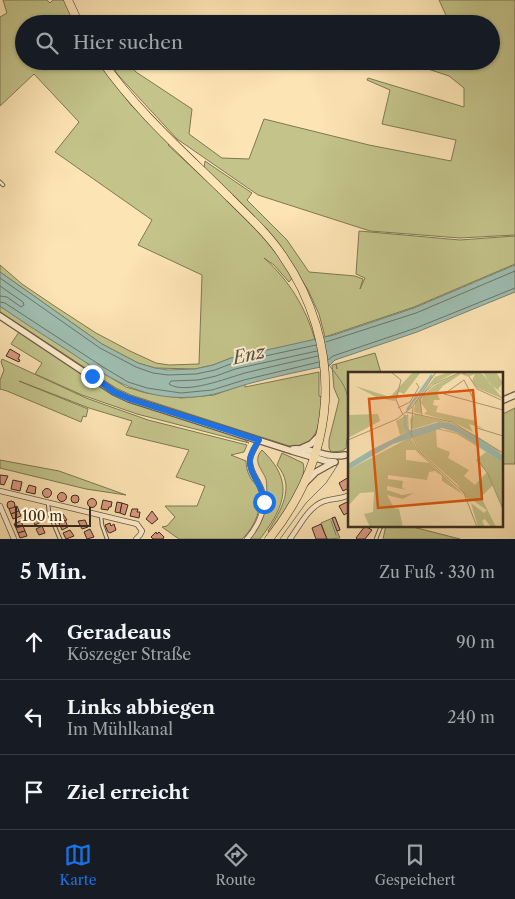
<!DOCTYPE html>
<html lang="de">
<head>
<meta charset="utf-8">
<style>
  body { margin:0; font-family:"Libre Caslon Text",serif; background:#20242c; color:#f1f3f6 }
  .scale { position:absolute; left:15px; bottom:12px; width:76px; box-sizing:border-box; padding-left:5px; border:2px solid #3a2d1f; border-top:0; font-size:14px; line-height:18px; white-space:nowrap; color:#3a2d1f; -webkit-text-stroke:4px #feedce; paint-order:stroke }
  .stop { position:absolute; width:15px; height:15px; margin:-11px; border:4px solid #1a73e8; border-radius:50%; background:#fff }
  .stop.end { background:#1a73e8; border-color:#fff; box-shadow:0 1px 5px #0008 }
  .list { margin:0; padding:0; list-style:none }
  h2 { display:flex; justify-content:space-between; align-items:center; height:65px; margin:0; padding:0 20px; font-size:21px }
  h2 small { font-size:16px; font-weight:400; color:#9ea1a6 }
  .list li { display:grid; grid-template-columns:32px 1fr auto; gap:15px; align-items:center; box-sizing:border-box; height:75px; padding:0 20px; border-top:1px solid #363941 }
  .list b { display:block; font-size:19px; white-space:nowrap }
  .list p { margin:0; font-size:16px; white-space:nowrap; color:#9ea1a6 }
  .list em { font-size:16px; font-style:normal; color:#9ea1a6 }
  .icon { flex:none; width:28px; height:28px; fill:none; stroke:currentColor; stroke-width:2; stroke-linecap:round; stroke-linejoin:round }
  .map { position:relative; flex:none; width:515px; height:539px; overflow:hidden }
  .search { position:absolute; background:#171b24; box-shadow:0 1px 4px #0004; left:15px; right:15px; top:15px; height:55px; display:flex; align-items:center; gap:12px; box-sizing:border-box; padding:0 18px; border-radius:28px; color:#9ea1a6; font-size:19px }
  .sheet { height:290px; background:#171b24 }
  nav { display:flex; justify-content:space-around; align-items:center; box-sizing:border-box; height:70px; border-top:1px solid #363941; background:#171b24; font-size:14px; color:#9ea1a6 }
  nav a { display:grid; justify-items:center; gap:2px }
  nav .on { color:#1a73e8 }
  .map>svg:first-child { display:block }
</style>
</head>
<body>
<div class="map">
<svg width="515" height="539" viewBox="0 0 515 539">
  <rect width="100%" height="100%" fill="#fde4b4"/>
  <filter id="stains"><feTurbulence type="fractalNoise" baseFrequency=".004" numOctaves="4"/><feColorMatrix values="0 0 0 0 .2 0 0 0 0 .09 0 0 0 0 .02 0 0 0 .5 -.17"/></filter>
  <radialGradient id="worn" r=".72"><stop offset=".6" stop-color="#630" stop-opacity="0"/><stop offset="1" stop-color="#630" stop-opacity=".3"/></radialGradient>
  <!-- green -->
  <g fill="#c3c38a" stroke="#7e7854">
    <path d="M 3,0 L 47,0 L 50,3 L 53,0 L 64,0 L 75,24 L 24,24 L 24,61 L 98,61 L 131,105 L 170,144 L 168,145 L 239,211 L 267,241 L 277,252 L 293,277 L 289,282 L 274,265 L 264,258 C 289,280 306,308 315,340 L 231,358 L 213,365 L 195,369 L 155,368 L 138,363 L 102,344 L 0,272 L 0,265 L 22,284 L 56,307 L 96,333 L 130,351 L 156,363 L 169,365 L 199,364 L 202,275 L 138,245 L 152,220 L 55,152 L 79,122 L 34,74 L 0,106 L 0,17 L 7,13 Z"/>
    <polygon points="439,0 515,0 515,235 460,238 370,231 258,195 177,139 118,75 109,61 126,61 136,72 192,109 189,134 222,158 249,159 264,119 369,145 451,161 456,140 382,124 390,90 367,80 368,78 464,107 464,88 449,76 404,61 453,61 460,65 467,64 466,61 491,61 491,24 450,24"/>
    <polygon points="205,161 252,193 247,200 287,240 309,272 355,276 363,279 360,289 365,278 356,274 359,231 460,240 515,236 515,264 414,307 325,337 319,314 308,290 283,250 241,205 204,168"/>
    <path d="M 0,306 L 100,371 L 126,387 L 146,393 L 181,398 L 214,395 L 245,384 L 245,387 L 319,372 L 319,396 L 322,397 C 320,419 320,449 289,446 L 131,395 L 116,388 L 0,312 Z"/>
    <polygon points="19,332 112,393 243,439 249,443 137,414 82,395 35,374 42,363 11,344"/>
    <polygon points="375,353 381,373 349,373 349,446 342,451 331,452 329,448 329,440 339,400 334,388 332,365 336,364 337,369 336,364"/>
    <path d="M 2,359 L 86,398 L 148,420 L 247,445 L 244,452 L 231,455 L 246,461 C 246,471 251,482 259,487 C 263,506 256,526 242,539 L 179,539 L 162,527 L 167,526 L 175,517 L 165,506 L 197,506 L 205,486 L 176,477 L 189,450 L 126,435 L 132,421 L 89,408 L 19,381 L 88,409 L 86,417 L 83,416 L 81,422 L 7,391 L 0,389 L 0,380 L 4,370 L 1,362 Z"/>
    <polygon points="515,408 515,464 501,464 501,415"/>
    <path d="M 262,450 C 295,482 285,506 260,539 L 250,539 C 258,527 265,517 267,503 C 267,500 267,482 266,479 C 262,469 252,461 262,450 Z"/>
    <path d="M 282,453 L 303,463 C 309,482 280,517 270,533 L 268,531 C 281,510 296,487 277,465 Z"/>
    <polygon points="0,460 59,471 126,495 86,489 0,468"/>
    <polygon points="335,517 340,530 337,531 340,538 327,539 321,523"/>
    <polygon points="386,525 405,525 460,539 383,539"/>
  </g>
  <!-- water -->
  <path fill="#9fbeb1" stroke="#778477" d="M 515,265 L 515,292 L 417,332 L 335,360 L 330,365 C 302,371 272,377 244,385 C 231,389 218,394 204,396 C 144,404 111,379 64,348 C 42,334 21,321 0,306 L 0,272 L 102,344 L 138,363 L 155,368 L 168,370 L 195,369 L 213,365 L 231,358 L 334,335 L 414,308 Z"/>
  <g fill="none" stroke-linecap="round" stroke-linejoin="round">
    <!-- shore -->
    <g stroke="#6c7668" stroke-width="1">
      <polyline points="0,278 100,348 136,367 153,373 168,375 196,374 215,370 233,363 316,345"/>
      <polyline points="0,286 23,302 24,305 21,307 7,297 0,296"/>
      <polyline points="0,302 5,303 103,367 128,382 147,388 181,393 212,390 244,380 319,362"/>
      <polyline points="326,342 416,313 515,271"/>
      <path d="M 317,351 L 235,369 L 216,376 L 198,380 L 171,381 L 169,384 C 185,395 227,378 245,373 C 269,367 293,362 318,356"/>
      <polyline points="328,360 333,356 416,328 515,288"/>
    </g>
    <!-- stream -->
    <g stroke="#778477" stroke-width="1">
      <path d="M 329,365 C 340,380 346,384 349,403"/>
      <polyline points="346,446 349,427"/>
      <polyline points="331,521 336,535"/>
      <polyline points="280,539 306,503 326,483 337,466"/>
    </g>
  </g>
  <!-- building -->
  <g fill="#dd9b83" stroke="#3a2d1f">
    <polygon points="10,349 20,355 18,359 20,360 19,362 6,356"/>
    <polygon points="0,475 8,476 4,485 0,484"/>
    <polygon points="349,477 349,488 343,491 339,483"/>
    <polygon points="13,480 22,482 20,491 11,489"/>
    <polygon points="29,485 36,487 35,494 26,492"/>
    <circle cx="47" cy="493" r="4.5"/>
    <circle cx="62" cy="497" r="4.5"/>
    <circle cx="75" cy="499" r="4"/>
    <circle cx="92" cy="503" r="4.5"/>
    <polygon points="103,500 112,502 111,507 109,507 108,510 101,509"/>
    <circle cx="11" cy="505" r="4"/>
    <polygon points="349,501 349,512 344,515 339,506"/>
    <polygon points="117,502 122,503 120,513 115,512"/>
    <polygon points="122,503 128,505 125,515 120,513"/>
    <polygon points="17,506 19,511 11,514 9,509"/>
    <polygon points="36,509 38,515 32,518 29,512"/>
    <polygon points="132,509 138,509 137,512 140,512 139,518 130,516"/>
    <polygon points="19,511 21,516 13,519 11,514"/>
    <polygon points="152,511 158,519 152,524 146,519"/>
    <polygon points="63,514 67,520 59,523 57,518"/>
    <polygon points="38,515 41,522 35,525 32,518"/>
    <polygon points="335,517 340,530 337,531 332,518"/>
    <polygon points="65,520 68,527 62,530 59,523"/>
    <polygon points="85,520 88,527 82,529 78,521"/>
    <polygon points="21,521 23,526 16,528 14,524"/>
    <polygon points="110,523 111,526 114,524 116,530 110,533 108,532 105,525"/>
    <polygon points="321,524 324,532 327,539 316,539 312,528"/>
    <polygon points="23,526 25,531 18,533 16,528"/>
    <polygon points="42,526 45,533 39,535 36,529"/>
    <polygon points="365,526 372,530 365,539 357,539 356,538"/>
    <polygon points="90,529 94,537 87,539 84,532"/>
    <polygon points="70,530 74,536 66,539 63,533"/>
    <polygon points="25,531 27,536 20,538 18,533"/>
    <polygon points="156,532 157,534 159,532 164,537 163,539 153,539 151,537"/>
  </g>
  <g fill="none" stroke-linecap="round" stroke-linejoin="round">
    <!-- service casing -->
    <g stroke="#6b5b44" stroke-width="4.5">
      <g id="service">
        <polyline points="0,182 3,185"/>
        <polyline points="48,503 49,513 60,539"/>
        <polyline points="101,515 102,525 107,539"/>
        <polyline points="376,539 381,526"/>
      </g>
    </g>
    <!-- minor casing -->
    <g stroke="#6b5b44" stroke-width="6">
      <g id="minor">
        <polyline points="0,491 137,524 142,531 140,535 136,539"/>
        <polyline points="0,506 14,539"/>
        <polyline points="381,526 381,525"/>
        <path d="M 247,539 C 259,525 269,505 260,486 C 256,478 250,471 250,461 C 250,454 256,446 259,440"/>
        <path d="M 290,539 C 299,527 308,508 322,502 C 331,498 339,500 349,495"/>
      </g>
    </g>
    <!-- tertiary casing -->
    <g stroke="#6b5b44" stroke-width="8">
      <g id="tertiary">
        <polyline points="0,316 114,392 129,399 292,451 326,461 335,462"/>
        <polyline points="501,401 515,395"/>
        <polyline points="302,448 311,444 320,435"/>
        <path d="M 293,449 C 311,447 327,459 345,455"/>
        <polyline points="305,483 316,472 334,462"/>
      </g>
    </g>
    <!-- primary casing -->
    <g stroke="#3a2d1f" stroke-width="9">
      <g id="primary">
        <polyline points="68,0 79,24"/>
        <path d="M 102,61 C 138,113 187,155 231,199 C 249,217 268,234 282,255 C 312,298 328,349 325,401 C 322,452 301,499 269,539"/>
      </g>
    </g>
    <!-- service -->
    <use href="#service" stroke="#feedce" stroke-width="2.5"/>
    <!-- minor -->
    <use href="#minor" stroke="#feedce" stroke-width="4.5"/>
    <!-- tertiary -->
    <use href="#tertiary" stroke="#feedce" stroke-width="5.5"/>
    <!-- primary -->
    <use href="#primary" stroke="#fde4b4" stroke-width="8"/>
  </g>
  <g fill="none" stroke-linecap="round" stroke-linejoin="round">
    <!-- route -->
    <path stroke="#1a73e8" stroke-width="6" d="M 92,376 L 114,392 L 130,399 L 259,440 C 256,445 251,452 250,459 C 248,474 264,486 264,502"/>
  </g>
  <g text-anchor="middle" stroke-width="4" stroke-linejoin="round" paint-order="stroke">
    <!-- water labels -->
    <g font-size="18" font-style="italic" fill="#535144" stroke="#feedce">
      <text transform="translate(249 355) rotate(-13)" y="6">Enz</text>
    </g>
  </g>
  <!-- overview -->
  <g transform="translate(348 372)">
    <rect width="155" height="155" fill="#fde4b4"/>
    <path d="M 65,0 L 73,0 L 56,22 L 51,20 L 47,29 L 30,26 L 7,14 L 42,25 ZM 100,0 L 108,0 L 83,13 L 73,25 L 73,42 L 66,40 L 67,30 L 87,5 ZM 117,0 L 133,0 L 155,27 L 129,16 L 124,9 L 127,2 L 122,4 ZM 135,0 L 148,0 L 155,11 L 150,17 L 155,22 L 142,12 ZM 111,1 L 116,1 L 120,5 L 113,2 L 95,14 L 89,21 L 92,28 L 86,28 L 85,33 L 90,34 L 88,40 L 128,49 L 127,52 L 136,57 L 121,52 L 125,60 L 105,50 L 76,42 L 79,39 L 73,31 L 75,23 L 87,13 ZM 30,42 L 32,49 L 0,66 L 0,43 ZM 60,42 L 61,59 L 52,63 L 48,49 ZM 67,42 L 104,51 L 132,66 L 150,78 L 155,84 L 102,51 L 88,50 L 63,58 L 62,47 ZM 88,56 L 111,61 L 155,91 L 155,138 L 145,113 L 133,125 L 148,155 L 143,155 L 137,147 L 134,149 L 137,155 L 130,155 L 123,131 L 136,141 L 139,138 L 124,128 L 122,130 L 109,112 L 74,81 L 65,64 ZM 88,57 L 109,62 L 138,80 L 128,88 L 139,100 L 127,113 L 116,104 L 121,98 L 100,86 L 102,80 L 89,75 ZM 63,65 L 73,82 L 116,123 L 94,109 L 94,104 L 87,99 L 81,100 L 79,108 L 40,103 L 40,107 L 55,109 L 54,116 L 59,118 L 39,114 L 39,118 L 54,123 L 66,121 L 55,127 L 39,123 L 46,136 L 51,137 L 55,155 L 22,155 L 16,142 L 25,140 L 26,120 L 12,121 L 0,134 L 0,98 ZM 58,78 L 67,78 L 81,91 L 58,88 Z" fill="#c3c38a" fill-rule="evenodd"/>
    <path d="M 91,50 L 102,51 L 133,68 L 155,84 L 155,91 L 111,61 L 94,56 L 45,72 L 0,98 L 0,92 L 23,78 L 61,59 Z" fill="#9fbeb1"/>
    <path fill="none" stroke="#9fbeb1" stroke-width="2.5" d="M 59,38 L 84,3M 57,43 L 57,54 L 62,61"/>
    <path fill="none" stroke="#af9b78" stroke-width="1" d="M 43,0 L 53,8 L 48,28 L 55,43M 88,0 L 65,34 L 63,62 L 73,81 L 116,121 L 129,155M 113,0 L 120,3 L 129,17 L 153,28M 126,28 L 116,8 L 96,22 L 155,38M 50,36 L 62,30 L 71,15 L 68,11M 58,40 L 104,50 L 155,81M 74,43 L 72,28 L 76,21 L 86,12 L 113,0M 129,56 L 155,64M 0,68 L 49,47 L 64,35M 131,90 L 140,102 L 155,137"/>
    <path fill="#df570d" fill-opacity="0.15" stroke="#df570d" stroke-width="2.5" d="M 125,18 L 134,127 L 30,136 L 21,27 Z"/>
    <rect width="155" height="155" fill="none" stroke="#3a2d1f" stroke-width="2.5"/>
  </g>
  <rect width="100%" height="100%" filter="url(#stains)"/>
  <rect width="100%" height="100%" fill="url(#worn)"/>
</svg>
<div class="scale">100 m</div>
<div class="stop" style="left:264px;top:502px"></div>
<div class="stop end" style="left:92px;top:376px"></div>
<div class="search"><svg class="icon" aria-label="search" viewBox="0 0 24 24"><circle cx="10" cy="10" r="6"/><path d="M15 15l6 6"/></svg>Hier suchen</div>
</div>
<section class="sheet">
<h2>5 Min.<small>Zu Fuß · 330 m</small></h2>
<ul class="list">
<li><svg class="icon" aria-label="ahead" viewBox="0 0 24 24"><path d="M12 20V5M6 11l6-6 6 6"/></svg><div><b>Geradeaus</b><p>Köszeger Straße</p></div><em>90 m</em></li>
<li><svg class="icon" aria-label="left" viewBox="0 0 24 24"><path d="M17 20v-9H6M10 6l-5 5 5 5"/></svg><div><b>Links abbiegen</b><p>Im Mühlkanal</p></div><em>240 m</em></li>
<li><svg class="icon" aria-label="arrive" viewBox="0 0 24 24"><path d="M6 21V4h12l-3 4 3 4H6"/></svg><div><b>Ziel erreicht</b></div></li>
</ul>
</section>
<nav>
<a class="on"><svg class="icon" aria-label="map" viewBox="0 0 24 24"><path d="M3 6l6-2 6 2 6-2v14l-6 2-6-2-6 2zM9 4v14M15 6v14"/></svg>Karte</a>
<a><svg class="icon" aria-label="directions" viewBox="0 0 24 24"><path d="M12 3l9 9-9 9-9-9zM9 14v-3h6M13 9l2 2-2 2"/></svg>Route</a>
<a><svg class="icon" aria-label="saved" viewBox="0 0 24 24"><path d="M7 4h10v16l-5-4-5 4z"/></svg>Gespeichert</a>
</nav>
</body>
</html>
